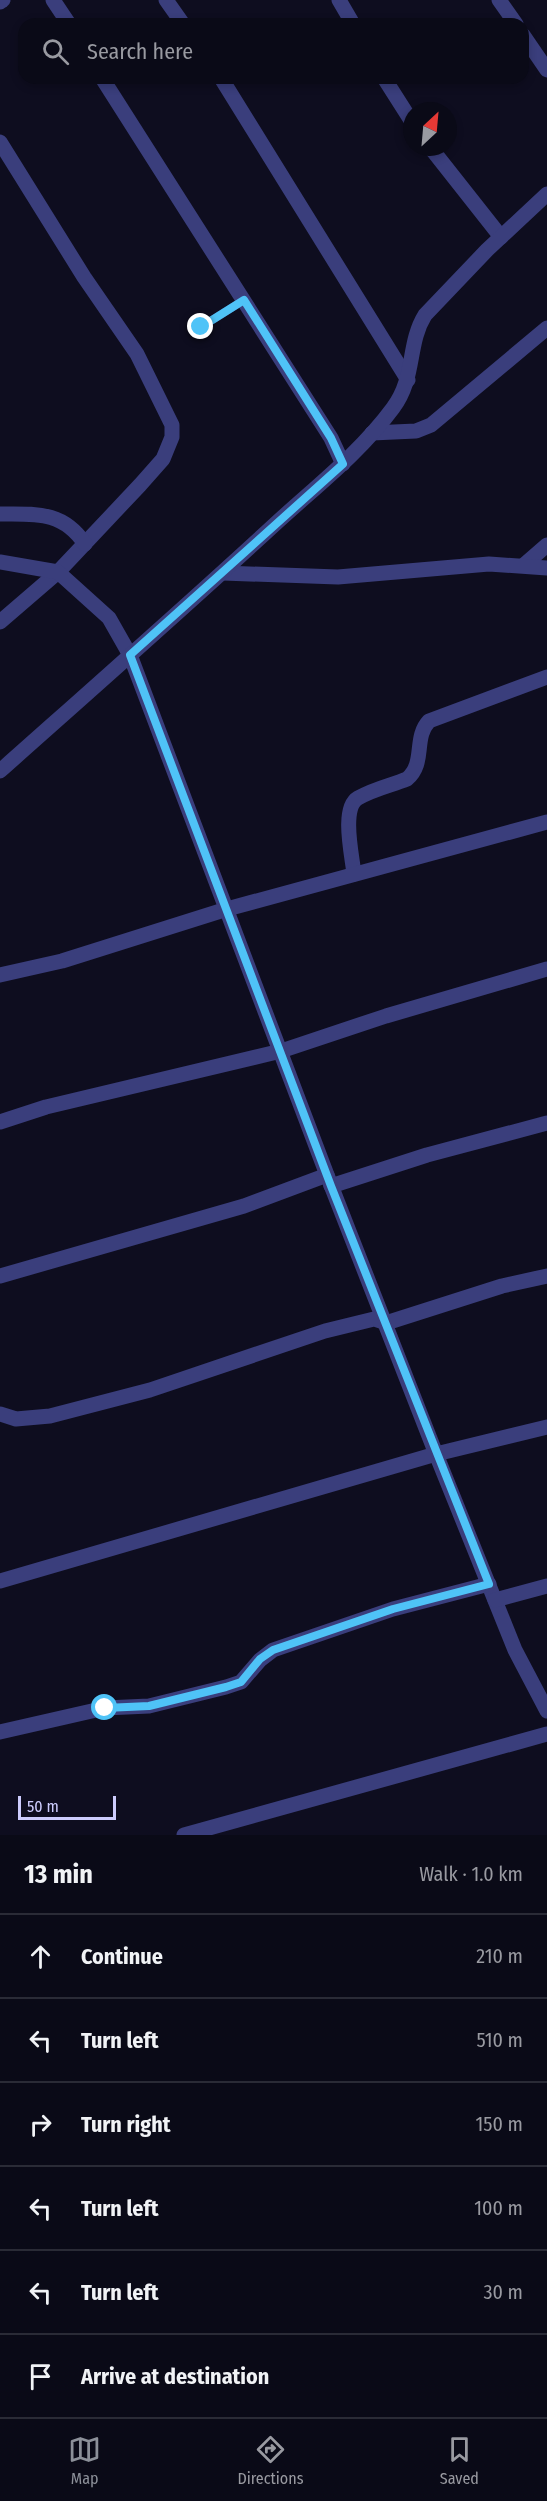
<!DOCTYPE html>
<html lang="en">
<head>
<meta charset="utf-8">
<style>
  body { margin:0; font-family:"Fira Sans Condensed",sans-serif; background:#131320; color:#f1f3f6 }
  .compass { position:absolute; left:403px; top:102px; width:54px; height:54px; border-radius:50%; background:#0a0a17; box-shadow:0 3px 9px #0003; rotate:26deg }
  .scale { position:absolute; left:18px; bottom:15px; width:98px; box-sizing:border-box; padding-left:6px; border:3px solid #cdccfd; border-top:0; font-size:16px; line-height:21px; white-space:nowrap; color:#cdccfd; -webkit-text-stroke:4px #0e0d1f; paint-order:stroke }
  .stop { position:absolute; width:18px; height:18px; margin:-14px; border:4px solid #4fc3f7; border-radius:50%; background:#fff }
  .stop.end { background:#4fc3f7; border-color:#fff; box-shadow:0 2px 6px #0008 }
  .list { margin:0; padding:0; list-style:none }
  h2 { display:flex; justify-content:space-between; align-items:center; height:78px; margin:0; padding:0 24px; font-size:26px }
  h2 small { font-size:20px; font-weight:400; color:#999aa1 }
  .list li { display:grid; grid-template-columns:39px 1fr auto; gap:18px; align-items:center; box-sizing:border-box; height:84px; padding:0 24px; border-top:2px solid #2a2b36 }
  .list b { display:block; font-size:22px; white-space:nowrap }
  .list em { font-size:20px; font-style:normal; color:#999aa1 }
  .icon { flex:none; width:33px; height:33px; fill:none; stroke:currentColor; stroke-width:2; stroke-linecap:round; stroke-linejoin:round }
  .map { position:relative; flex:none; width:547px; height:1835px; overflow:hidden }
  .search { position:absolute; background:#0a0a17; box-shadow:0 3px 9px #0003; left:18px; right:18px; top:18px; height:66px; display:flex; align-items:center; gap:15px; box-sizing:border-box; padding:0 21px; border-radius:18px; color:#999aa1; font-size:22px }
  .sheet { height:582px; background:#0a0a17 }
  nav { display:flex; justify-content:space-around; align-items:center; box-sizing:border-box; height:84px; border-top:2px solid #2a2b36; background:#0a0a17; font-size:16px; color:#999aa1 }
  nav a { display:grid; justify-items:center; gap:3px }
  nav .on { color:#8c9099 }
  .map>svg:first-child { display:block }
</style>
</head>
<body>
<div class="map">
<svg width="547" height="1835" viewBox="0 0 547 1835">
  <rect width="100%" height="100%" fill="#0e0d1f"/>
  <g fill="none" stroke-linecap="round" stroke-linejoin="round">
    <!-- service -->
    <polyline stroke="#3a3e7c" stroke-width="8" points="201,327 244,300"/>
    <!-- minor -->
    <g stroke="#3a3e7c" stroke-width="15">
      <polyline points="53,0 69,24"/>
      <polyline points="166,0 183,24"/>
      <polyline points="339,0 353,24"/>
      <polyline points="499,0 516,24"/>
      <polyline points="0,2 3,0"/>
      <polyline points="523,35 547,70"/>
      <polyline points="102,78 331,438 343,464"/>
      <polyline points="221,78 408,380"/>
      <polyline points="384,78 412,122"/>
      <polyline points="0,142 84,277 137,354 172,425 172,437 163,459 140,485 58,572 0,622"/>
      <polyline points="430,147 501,237"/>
      <polyline points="372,433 416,431 431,425 547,328"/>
      <path d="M 0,514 C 36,514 63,511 85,544"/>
      <polyline points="0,562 58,572 109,618 130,655 327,1175 436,1454 515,1650 547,1711"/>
      <polyline points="524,565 547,545"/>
      <polyline points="223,573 338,577 489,564 547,568"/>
      <path d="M 0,771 C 91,690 183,609 273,526 C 314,488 359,454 393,408 C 416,377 407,344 425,315 L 487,250 L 547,194"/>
      <path d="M 354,874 C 352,855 341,808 358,798 C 373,789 392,785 407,779 C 426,763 413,738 429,721 L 547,677"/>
      <polyline points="0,975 62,961 227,909 547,822"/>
      <polyline points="0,1122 46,1107 281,1051 386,1016 547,969"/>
      <polyline points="331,1186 427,1155 547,1123"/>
      <polyline points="0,1276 244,1206 327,1175"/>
      <polyline points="0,1414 16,1419 50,1416 150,1390 325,1331 374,1319 386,1323 502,1286 547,1276"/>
      <polyline points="0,1581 436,1454 547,1427"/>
      <polyline points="495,1600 547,1586"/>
      <polyline points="0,1732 105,1708 149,1706 226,1687 241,1682 260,1660 273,1650 393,1609 489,1584"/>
      <polyline points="184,1835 547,1734"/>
    </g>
  </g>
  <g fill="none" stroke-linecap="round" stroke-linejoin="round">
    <!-- route -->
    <polyline stroke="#4fc3f7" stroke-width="8" points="105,1708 149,1706 226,1687 241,1682 260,1659 273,1650 393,1609 489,1584 331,1186 130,655 343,464 331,438 244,300 201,327"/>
  </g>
</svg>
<svg class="compass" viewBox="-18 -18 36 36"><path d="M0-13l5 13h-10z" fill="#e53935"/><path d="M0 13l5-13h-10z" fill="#999aa1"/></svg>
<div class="scale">50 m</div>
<div class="stop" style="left:105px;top:1708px"></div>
<div class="stop end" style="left:201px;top:327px"></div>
<div class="search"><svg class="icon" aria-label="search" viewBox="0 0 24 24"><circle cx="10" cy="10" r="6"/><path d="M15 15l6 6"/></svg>Search here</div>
</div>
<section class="sheet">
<h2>13 min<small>Walk · 1.0 km</small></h2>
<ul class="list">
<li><svg class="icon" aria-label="ahead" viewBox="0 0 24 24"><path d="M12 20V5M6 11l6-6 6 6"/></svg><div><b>Continue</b></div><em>210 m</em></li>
<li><svg class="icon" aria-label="left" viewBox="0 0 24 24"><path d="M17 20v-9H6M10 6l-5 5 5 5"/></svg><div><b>Turn left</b></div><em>510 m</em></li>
<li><svg class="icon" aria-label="right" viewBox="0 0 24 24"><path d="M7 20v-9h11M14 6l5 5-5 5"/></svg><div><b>Turn right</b></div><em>150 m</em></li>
<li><svg class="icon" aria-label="left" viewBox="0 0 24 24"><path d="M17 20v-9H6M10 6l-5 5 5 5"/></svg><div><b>Turn left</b></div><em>100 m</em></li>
<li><svg class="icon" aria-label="left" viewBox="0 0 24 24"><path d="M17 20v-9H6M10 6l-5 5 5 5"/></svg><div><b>Turn left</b></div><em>30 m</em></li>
<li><svg class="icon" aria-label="arrive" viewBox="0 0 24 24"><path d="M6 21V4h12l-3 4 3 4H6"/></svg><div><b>Arrive at destination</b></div></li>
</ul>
</section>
<nav>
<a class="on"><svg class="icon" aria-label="map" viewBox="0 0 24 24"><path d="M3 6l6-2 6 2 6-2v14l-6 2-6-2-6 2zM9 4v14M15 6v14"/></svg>Map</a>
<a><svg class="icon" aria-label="directions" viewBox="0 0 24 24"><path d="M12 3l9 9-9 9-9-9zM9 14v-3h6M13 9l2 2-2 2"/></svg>Directions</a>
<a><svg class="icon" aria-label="saved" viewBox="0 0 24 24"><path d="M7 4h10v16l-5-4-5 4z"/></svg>Saved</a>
</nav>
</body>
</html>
